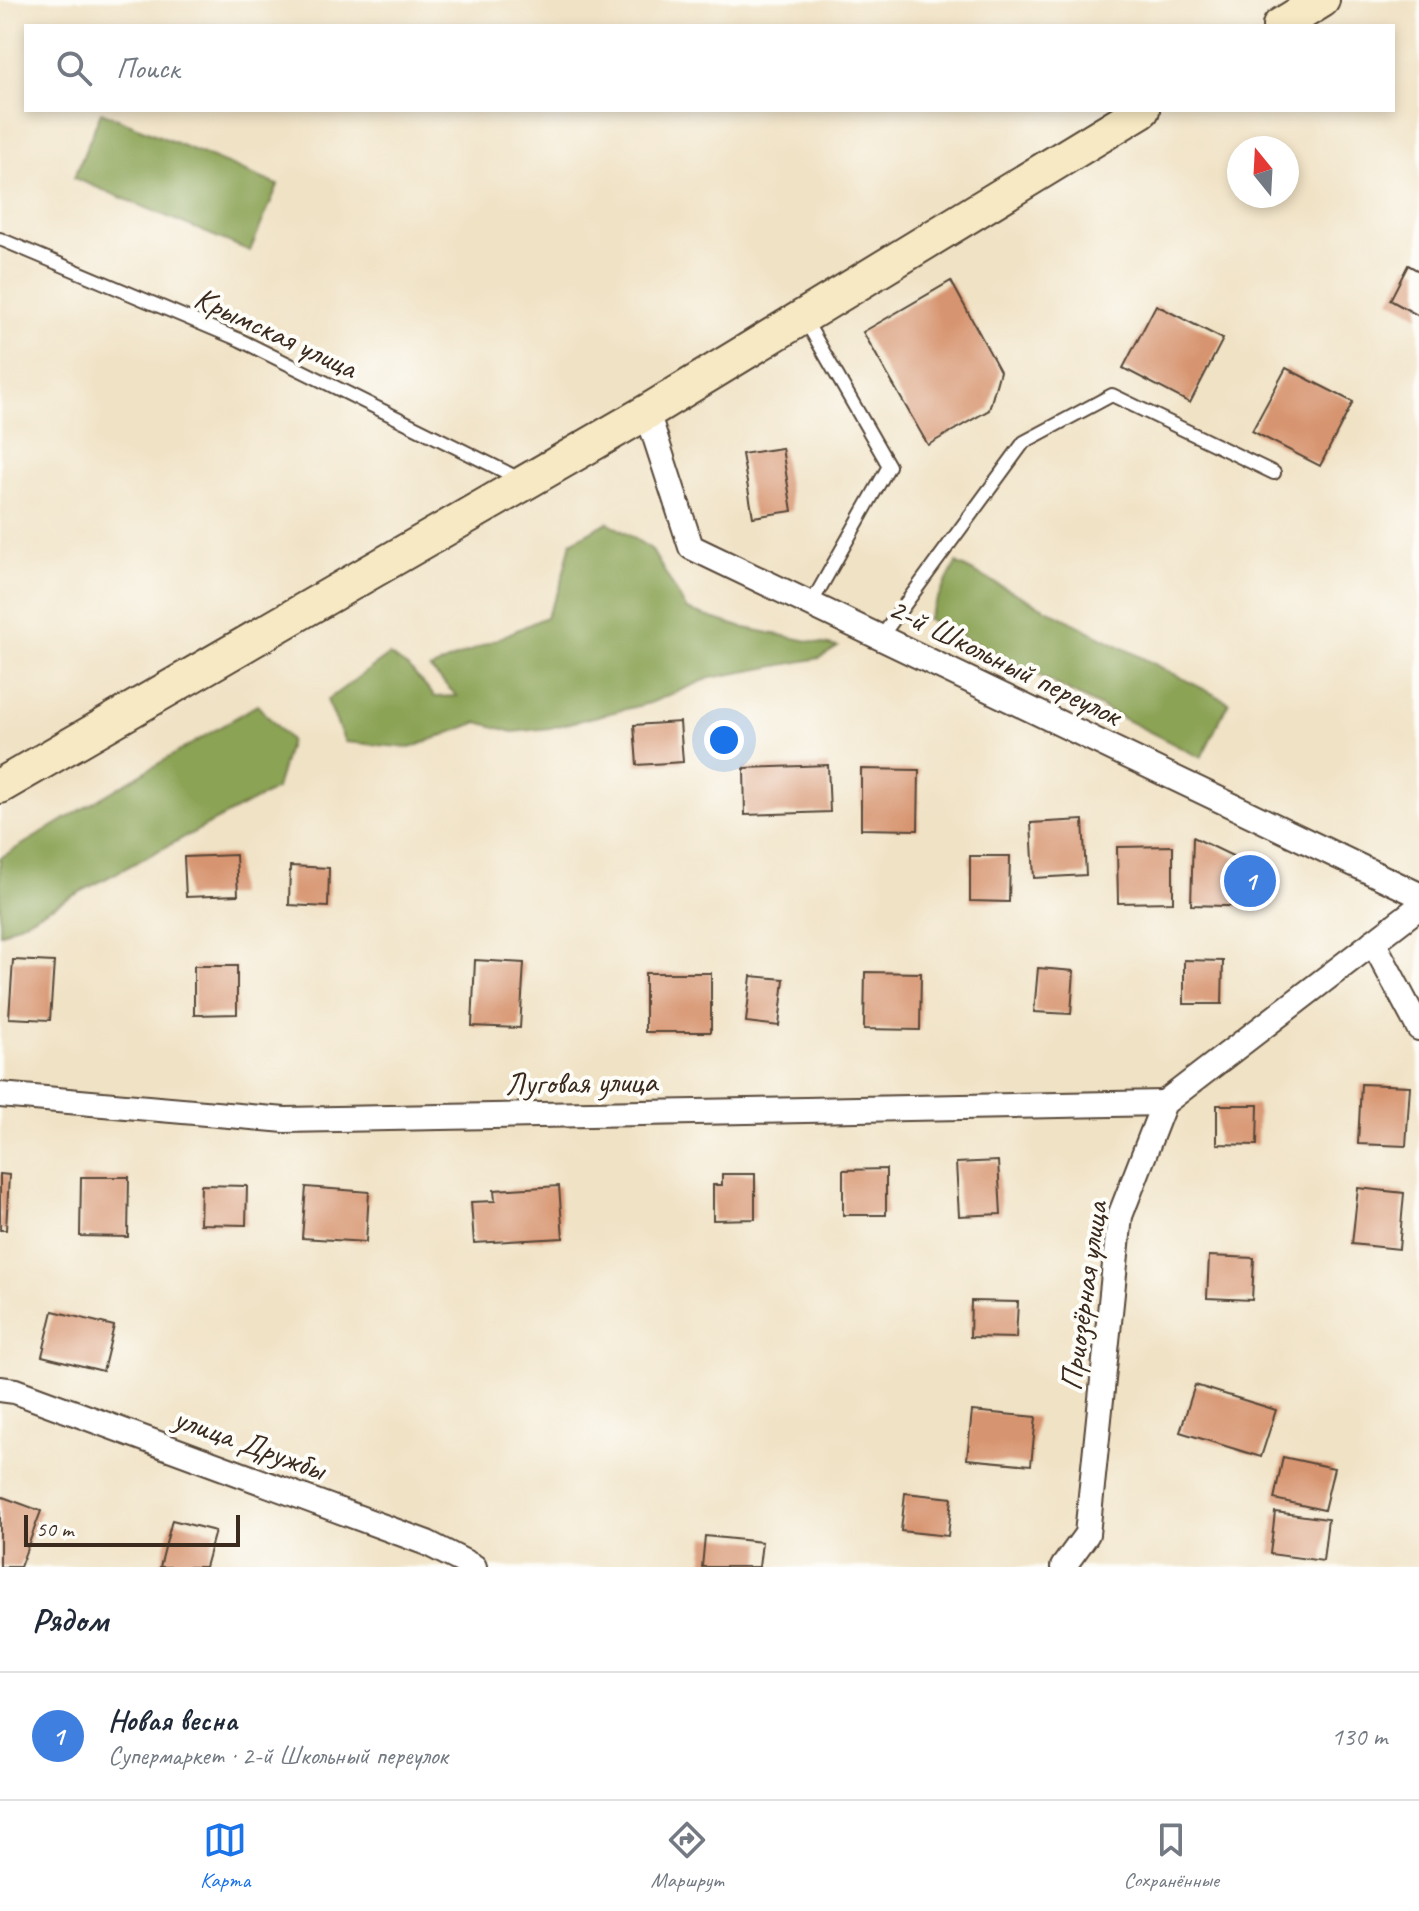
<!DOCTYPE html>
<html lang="ru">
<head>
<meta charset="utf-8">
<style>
  body { margin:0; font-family:Caveat,sans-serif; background:#f6f6f7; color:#1f2937 }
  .compass { position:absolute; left:1227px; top:136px; width:72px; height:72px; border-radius:50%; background:#fff; box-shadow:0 4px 12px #0003; rotate:342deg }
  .scale { position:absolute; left:24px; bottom:20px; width:216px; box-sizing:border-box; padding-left:8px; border:4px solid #3b2a1e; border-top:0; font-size:22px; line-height:28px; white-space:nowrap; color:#3b2a1e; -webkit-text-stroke:6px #fdfcf7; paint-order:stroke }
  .you { position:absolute; left:724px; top:740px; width:28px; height:28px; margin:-20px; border:6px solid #fff; border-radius:50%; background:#1a73e8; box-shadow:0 0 0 12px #1a73e833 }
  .badge { display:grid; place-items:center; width:52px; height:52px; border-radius:50%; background:#1a73e8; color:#fff; font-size:26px; font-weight:700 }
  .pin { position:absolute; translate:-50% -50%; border:4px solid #fff; box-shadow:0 2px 8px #0006 }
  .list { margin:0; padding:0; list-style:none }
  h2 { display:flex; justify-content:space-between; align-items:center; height:104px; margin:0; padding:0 32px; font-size:34px }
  h2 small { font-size:26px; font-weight:400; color:#747a83 }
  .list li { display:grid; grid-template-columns:52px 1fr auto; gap:24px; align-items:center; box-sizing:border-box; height:128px; padding:0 32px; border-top:2px solid #e0e1e3 }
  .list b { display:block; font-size:30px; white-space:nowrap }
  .list p { margin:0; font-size:26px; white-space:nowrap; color:#747a83 }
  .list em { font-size:26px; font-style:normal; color:#747a83 }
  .icon { flex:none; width:44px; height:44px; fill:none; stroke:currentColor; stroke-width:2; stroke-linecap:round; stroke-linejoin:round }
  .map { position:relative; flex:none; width:1419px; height:1567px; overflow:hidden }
  .search { position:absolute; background:#fff; box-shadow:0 4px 12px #0003; left:24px; right:24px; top:24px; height:88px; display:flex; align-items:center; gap:20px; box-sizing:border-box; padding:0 28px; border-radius:0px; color:#747a83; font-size:30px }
  .sheet { height:232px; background:#fff }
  nav { display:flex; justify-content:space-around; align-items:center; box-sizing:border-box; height:112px; border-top:2px solid #e0e1e3; background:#fff; font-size:22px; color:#747a83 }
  nav a { display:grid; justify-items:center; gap:4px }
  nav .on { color:#1a73e8 }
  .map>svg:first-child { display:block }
</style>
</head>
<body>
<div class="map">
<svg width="1419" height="1567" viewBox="0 0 1419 1567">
  <rect width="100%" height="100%" fill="#fdfcf7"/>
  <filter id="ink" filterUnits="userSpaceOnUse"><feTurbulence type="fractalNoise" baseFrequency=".0125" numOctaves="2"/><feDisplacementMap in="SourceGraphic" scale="16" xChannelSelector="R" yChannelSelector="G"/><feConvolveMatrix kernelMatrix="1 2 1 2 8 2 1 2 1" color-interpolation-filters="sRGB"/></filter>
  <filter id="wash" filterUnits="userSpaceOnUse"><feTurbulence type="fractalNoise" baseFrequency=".006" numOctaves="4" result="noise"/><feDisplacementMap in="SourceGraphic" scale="32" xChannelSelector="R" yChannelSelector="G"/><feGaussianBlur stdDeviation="1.8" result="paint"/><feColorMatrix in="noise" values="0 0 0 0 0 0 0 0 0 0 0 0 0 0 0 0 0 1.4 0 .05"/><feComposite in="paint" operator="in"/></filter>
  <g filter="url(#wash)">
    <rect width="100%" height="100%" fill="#f0e2c5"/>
    <!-- forest -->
    <g fill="#8ba354" stroke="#636639" stroke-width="2">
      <polygon points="101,112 278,185 250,251 74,178"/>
      <polygon points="608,522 651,549 687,610 740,627 838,647 820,658 710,678 650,703 550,728 513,732 478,722 410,748 345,742 327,700 389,655 409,668 435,697 457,696 430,669 546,617 560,588 571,542"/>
      <polygon points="956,563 1229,702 1201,758 927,619"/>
      <polygon points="257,705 290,740 276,789 0,934 0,858"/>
    </g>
    <g id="blocks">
      <!-- building -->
      <g fill="#d79470">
        <polygon points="1408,265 1419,271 1419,316 1390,300"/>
        <polygon points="951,281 1000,371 989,410 928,445 863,332"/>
        <polygon points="1156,305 1223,339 1190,403 1123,368"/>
        <polygon points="1286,368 1353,402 1320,466 1252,431"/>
        <polygon points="782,448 792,511 753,517 742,454"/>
        <polygon points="680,722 683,762 637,765 634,725"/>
        <polygon points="828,765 830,812 745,815 744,768"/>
        <polygon points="861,769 919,770 918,830 861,829"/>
        <polygon points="1083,820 1086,875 1034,878 1031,823"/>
        <polygon points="1193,837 1262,870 1261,907 1191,905"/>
        <polygon points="1173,846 1173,902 1118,903 1117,847"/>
        <polygon points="236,855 238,895 186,897 184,857"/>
        <polygon points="970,856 1010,856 1009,902 970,901"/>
        <polygon points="290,866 329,868 328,907 289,905"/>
        <polygon points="13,960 54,962 50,1020 9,1018"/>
        <polygon points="475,960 524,963 520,1028 472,1026"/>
        <polygon points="1184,960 1223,961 1222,1004 1184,1004"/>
        <polygon points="194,966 237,966 237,1014 194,1015"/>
        <polygon points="1038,968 1074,971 1071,1014 1034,1012"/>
        <polygon points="865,972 921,973 920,1030 864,1029"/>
        <rect x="645" y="973" width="66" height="59"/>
        <polygon points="751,976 784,979 779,1026 746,1022"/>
        <polygon points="1361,1084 1410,1086 1406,1146 1358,1144"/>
        <polygon points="1217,1105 1258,1105 1257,1145 1217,1144"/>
        <polygon points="998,1161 1001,1214 959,1216 956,1163"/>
        <polygon points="886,1169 886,1215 843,1215 843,1170"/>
        <polygon points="0,1174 9,1175 6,1230 0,1230"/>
        <polygon points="722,1174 755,1174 755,1219 713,1220 713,1185 722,1185"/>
        <polygon points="81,1177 129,1177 128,1237 80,1236"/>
        <polygon points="201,1185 247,1186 246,1225 200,1224"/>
        <polygon points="559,1186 563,1238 474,1243 471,1202 495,1201 494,1190"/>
        <polygon points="306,1187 369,1192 366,1242 302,1238"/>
        <polygon points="1358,1188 1404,1193 1399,1249 1352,1244"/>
        <polygon points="1209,1256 1254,1258 1252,1300 1207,1298"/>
        <polygon points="971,1301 1018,1302 1016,1338 970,1337"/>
        <polygon points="53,1311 114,1326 103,1371 42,1356"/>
        <polygon points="1195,1385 1276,1410 1261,1457 1180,1432"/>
        <polygon points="972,1411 1036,1417 1031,1465 967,1459"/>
        <polygon points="1283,1457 1334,1468 1324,1510 1274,1499"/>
        <polygon points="905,1493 952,1498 948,1536 901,1531"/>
        <polygon points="0,1496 41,1511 20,1567 0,1567"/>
        <polygon points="1275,1512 1328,1519 1323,1561 1270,1554"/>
        <polygon points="172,1520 215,1531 205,1567 160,1567"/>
        <polygon points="705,1536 762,1542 759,1567 702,1567"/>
      </g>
    </g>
  </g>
  <g filter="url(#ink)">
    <use href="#blocks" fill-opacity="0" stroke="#564637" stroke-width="2"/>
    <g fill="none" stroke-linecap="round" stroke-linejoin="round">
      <!-- lane casing -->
      <g stroke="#564637" stroke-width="16">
        <g id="lane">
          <polyline points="0,239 240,340 522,480"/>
          <polyline points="804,318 889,466 811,604"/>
          <polyline points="881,637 1024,442 1112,395 1274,473"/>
        </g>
      </g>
      <!-- street casing -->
      <g stroke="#564637" stroke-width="28">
        <g id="street">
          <polyline points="647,412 691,547 1419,895"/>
          <polyline points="1373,942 1419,1028"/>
          <polyline points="0,1095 285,1120 1164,1103"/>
          <polyline points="0,1389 15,1391 427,1543 474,1567"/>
          <polyline points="1063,1567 1087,1534 1120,1216 1164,1103 1419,907"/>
        </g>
      </g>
      <!-- secondary casing -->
      <g stroke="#564637" stroke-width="38">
        <g id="secondary">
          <polyline points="1280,26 1322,0"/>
          <polyline points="0,786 647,412 1142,110"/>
        </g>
      </g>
      <!-- lane -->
      <use href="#lane" stroke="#fff" stroke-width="12"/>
      <!-- street -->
      <use href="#street" stroke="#fff" stroke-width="24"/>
      <!-- secondary -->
      <use href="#secondary" stroke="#f7e9c3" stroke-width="34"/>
    </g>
  </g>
  <g text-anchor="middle" stroke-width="8" stroke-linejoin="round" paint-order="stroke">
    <!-- street labels -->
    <g font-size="32" fill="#3b2a1e" stroke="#fdfcf7">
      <text transform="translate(276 332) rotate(25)" y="11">Крымская улица</text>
      <text transform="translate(1005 661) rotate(26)" y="11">2-й Школьный переулок</text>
      <text transform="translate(581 1082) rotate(-1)" y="11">Луговая улица</text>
      <text transform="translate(1083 1296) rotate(-82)" y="11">Приозёрная улица</text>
      <text transform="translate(250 1443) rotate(20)" y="11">улица Дружбы</text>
    </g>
  </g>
</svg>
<svg class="compass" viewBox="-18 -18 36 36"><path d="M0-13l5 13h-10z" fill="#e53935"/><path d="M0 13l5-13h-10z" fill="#747a83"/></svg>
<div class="scale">50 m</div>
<div class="you"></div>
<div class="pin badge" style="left:1250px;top:881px;background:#3f7fe0">1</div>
<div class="search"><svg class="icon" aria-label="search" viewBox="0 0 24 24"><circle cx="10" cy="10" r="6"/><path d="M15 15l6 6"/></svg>Поиск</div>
</div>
<section class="sheet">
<h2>Рядом<small></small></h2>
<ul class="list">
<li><span class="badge" style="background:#3f7fe0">1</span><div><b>Новая весна</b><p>Супермаркет · 2-й Школьный переулок</p></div><em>130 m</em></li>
</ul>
</section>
<nav>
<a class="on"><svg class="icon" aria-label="map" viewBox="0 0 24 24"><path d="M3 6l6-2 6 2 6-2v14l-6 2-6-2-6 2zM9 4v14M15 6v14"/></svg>Карта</a>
<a><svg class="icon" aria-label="directions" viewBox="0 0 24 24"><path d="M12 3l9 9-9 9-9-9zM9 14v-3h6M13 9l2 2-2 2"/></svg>Маршрут</a>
<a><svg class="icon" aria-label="saved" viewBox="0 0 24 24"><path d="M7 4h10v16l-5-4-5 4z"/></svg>Сохранённые</a>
</nav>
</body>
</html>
